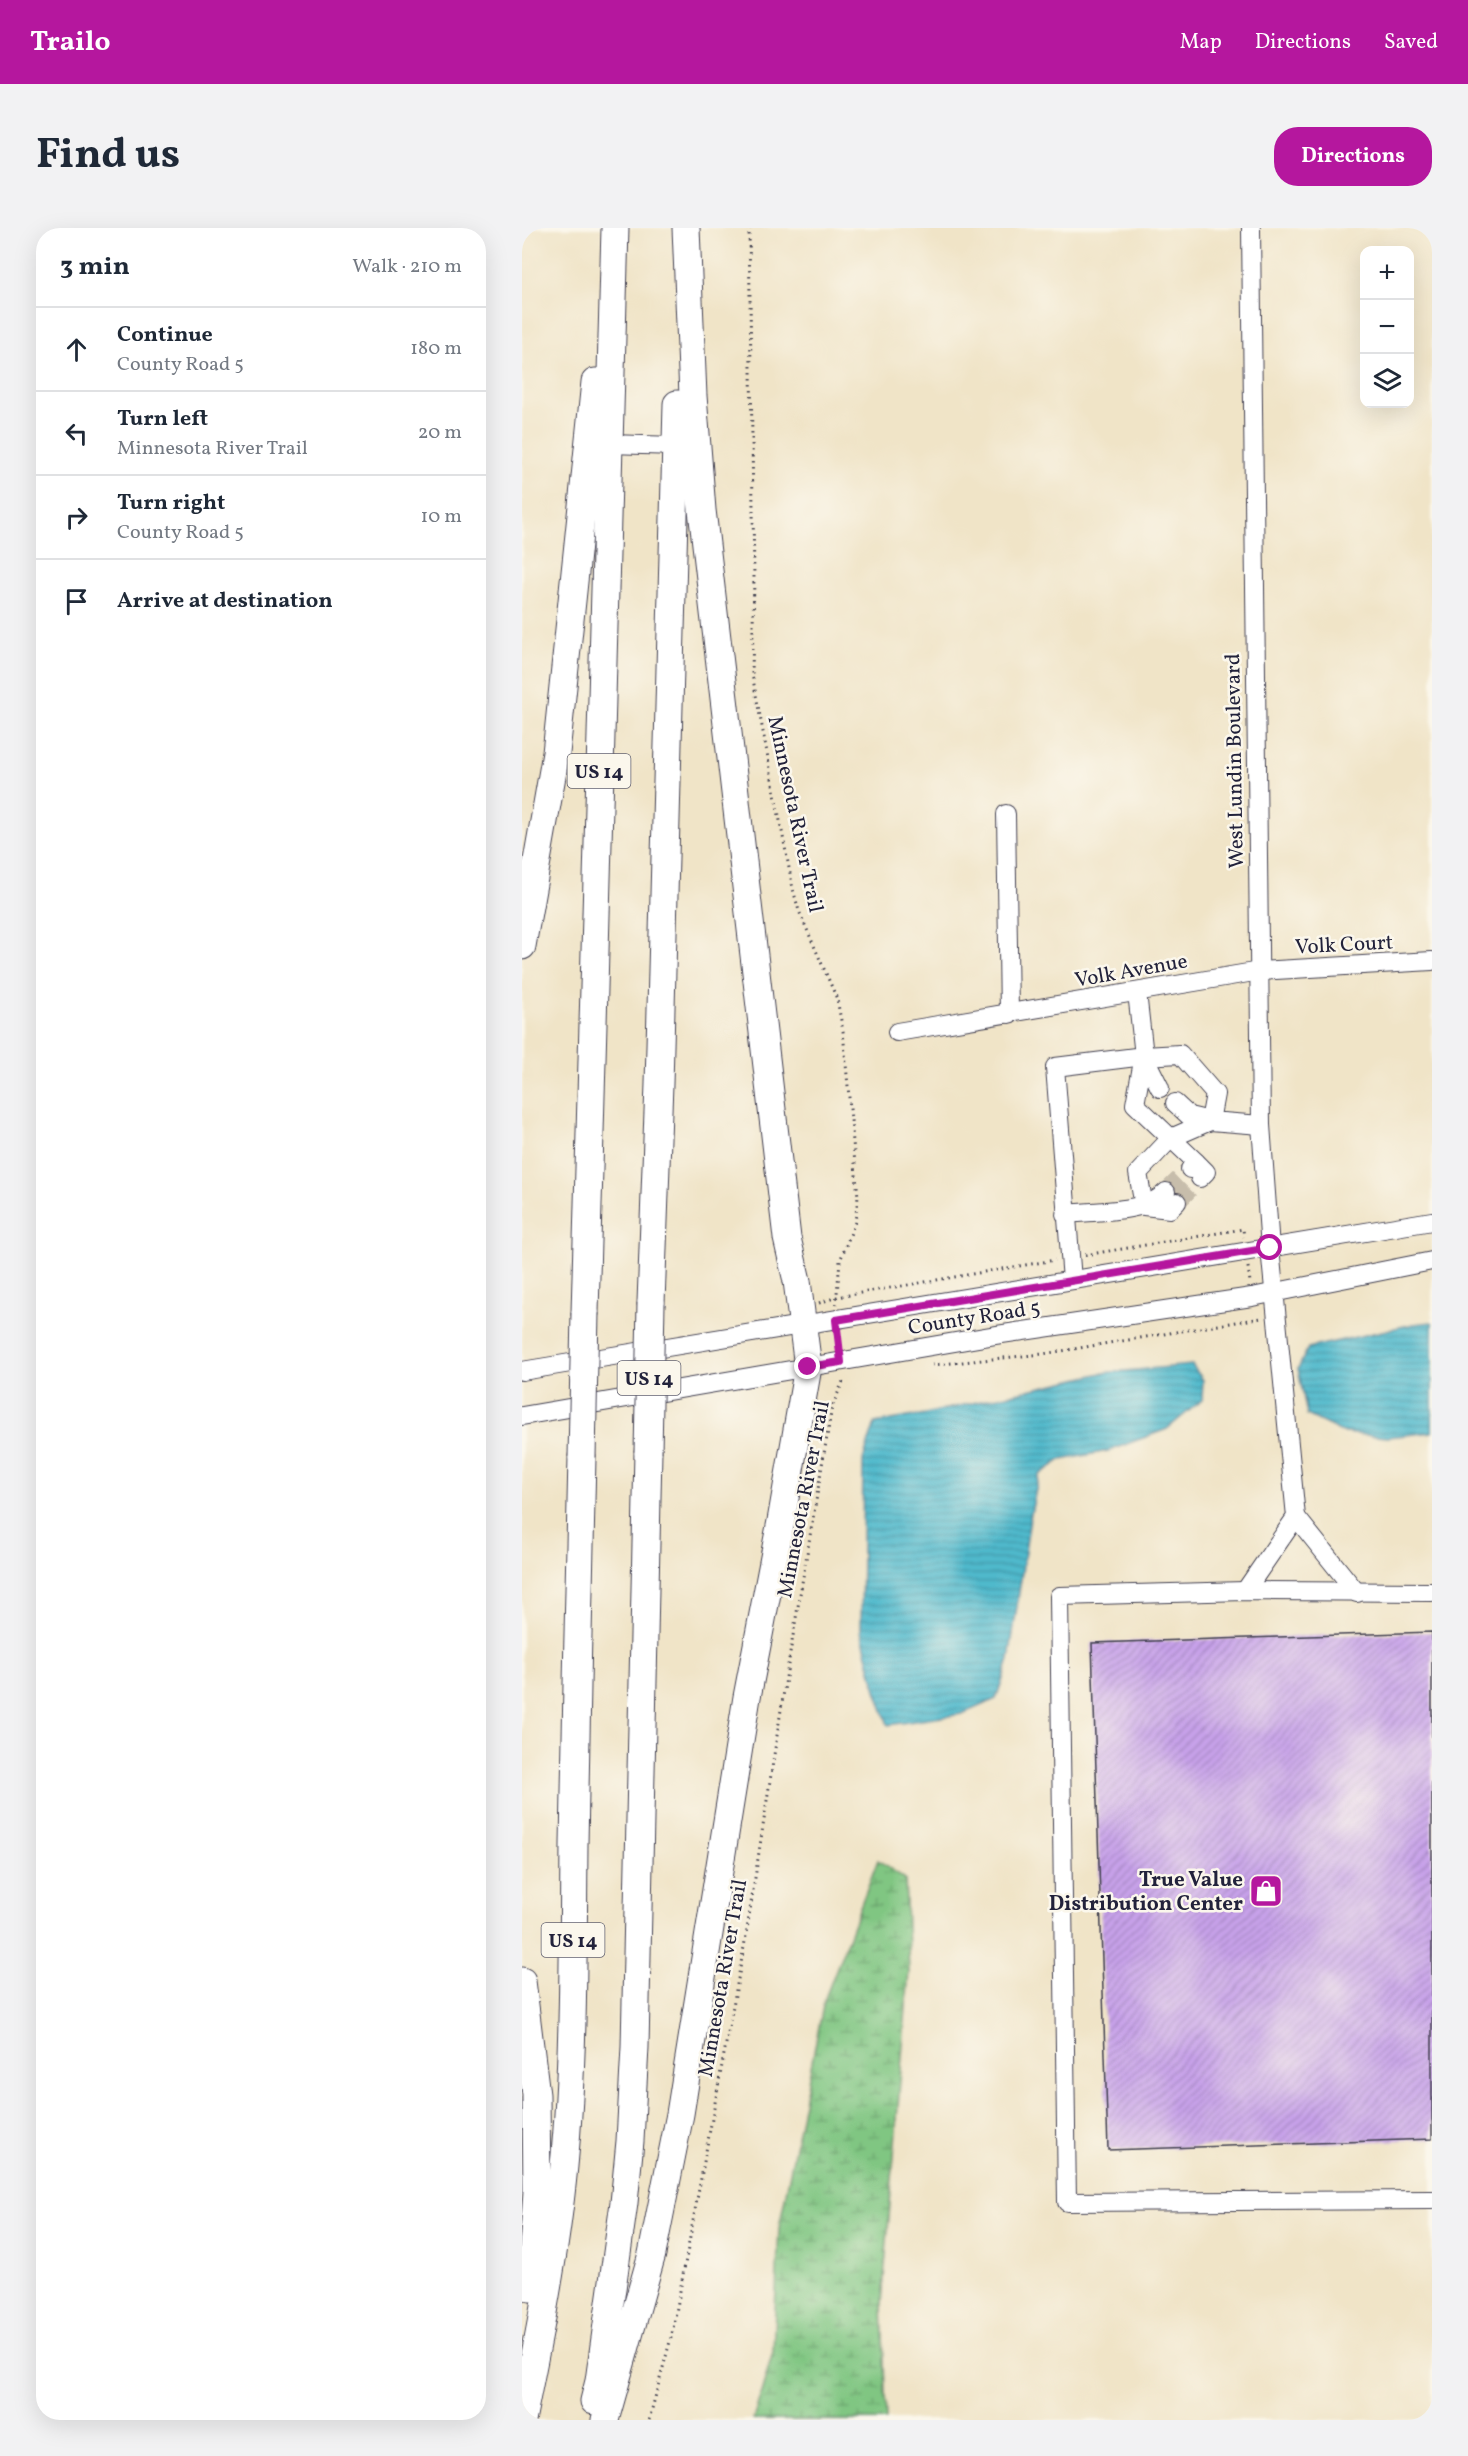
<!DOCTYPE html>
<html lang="en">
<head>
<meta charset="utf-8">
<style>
  body { margin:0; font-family:Vollkorn,serif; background:#f2f2f3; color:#1f2937 }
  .controls { position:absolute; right:18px; top:18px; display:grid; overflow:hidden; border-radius:12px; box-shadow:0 6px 24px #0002 }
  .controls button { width:54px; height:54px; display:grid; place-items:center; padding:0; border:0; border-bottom:2px solid #e0e1e3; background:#fff; color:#1f2937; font:30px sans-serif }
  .stop { position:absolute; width:18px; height:18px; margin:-14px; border:4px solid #b5179e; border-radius:50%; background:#fff }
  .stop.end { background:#b5179e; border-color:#fff; box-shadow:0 2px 6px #0008 }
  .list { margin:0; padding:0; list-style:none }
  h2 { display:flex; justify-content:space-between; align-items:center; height:78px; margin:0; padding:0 24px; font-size:26px }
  h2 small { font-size:20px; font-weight:400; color:#747a83 }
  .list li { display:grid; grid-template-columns:39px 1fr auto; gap:18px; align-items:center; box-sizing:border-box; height:84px; padding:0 24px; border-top:2px solid #e0e1e3 }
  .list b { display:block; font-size:22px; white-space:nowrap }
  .list p { margin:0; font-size:20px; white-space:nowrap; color:#747a83 }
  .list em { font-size:20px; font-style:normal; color:#747a83 }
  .icon { flex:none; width:33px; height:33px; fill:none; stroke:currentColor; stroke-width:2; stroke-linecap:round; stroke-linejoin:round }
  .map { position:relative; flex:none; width:910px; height:2192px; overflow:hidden; border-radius:24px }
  header { display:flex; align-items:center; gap:36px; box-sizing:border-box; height:84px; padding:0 30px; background:#b5179e; color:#fff }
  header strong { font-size:28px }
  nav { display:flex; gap:33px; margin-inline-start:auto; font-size:21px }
  .intro { display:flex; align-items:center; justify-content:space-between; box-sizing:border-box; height:144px; padding:0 36px }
  h1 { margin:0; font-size:42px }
  .button { padding:15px 27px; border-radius:24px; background:#b5179e; color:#fff; font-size:21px; font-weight:700 }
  main { display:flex; gap:36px; padding:0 36px }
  aside { flex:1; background:#fff; border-radius:24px; box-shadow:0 6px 24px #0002 }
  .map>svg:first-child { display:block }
</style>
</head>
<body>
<header>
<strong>Trailo</strong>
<nav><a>Map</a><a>Directions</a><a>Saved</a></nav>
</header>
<div class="intro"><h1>Find us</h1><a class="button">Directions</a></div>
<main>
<aside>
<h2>3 min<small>Walk · 210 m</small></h2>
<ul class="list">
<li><svg class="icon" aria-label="ahead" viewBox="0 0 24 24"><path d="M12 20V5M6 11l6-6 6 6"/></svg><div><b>Continue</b><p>County Road 5</p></div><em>180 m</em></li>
<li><svg class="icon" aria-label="left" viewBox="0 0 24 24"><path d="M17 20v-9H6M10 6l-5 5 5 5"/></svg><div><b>Turn left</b><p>Minnesota River Trail</p></div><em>20 m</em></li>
<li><svg class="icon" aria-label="right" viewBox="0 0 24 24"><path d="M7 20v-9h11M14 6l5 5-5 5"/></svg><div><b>Turn right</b><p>County Road 5</p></div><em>10 m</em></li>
<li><svg class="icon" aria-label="arrive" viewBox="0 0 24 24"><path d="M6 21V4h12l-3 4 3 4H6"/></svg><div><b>Arrive at destination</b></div></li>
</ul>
</aside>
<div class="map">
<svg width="910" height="2192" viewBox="0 0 910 2192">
  <defs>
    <pattern id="wetland-marsh" width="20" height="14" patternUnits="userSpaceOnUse" patternTransform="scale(1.5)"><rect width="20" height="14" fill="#80c682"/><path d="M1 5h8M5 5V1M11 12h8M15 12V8" fill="none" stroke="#68a06c"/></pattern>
    <pattern id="water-rules" width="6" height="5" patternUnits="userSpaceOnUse" patternTransform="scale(1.5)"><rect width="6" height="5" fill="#4fb9cc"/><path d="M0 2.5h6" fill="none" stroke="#4196a7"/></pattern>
    <pattern id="building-hatch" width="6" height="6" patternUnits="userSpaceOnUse" patternTransform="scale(1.5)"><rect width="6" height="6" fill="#c8a2ea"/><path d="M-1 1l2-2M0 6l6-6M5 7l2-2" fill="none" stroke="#a284bf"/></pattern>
  </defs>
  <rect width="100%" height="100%" fill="#fbf7ec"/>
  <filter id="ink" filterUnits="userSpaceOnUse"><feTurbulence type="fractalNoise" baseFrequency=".0167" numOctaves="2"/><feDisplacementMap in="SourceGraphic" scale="12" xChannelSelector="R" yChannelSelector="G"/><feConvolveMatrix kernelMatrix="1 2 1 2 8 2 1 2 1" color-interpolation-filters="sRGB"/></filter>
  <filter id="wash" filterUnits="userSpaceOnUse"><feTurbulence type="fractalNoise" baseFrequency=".008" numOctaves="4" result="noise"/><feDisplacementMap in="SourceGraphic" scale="24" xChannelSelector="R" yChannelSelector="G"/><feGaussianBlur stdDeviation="1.35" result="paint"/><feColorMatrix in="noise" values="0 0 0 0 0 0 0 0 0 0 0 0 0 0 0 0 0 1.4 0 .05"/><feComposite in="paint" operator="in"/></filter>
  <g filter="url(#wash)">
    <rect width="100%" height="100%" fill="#f0e4c7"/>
    <!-- wetland -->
    <polygon fill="url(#wetland-marsh)" stroke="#51745e" stroke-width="1.5" points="356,1632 383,1651 387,1743 360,2075 364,2192 231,2192 251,2124 257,2000 302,1773"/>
    <!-- water -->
    <g fill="url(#water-rules)" stroke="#386e84" stroke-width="1.5">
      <polygon points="910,1094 910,1204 866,1209 822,1205 785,1187 776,1141 786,1120 891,1096"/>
      <polygon points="670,1137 681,1152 680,1172 645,1201 586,1223 539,1232 517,1247 508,1290 487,1432 474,1471 440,1486 366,1497 354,1462 339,1403 341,1232 353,1195 403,1186 580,1145"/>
    </g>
    <g id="blocks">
      <!-- building -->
      <polygon fill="url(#building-hatch)" points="910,1404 910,1911 586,1922 570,1415"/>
    </g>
  </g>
  <g filter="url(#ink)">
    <use href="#blocks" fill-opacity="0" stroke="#413f50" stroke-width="1.5"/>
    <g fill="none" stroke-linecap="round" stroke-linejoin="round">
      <!-- minor-tunnel -->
      <g stroke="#c7bdab" stroke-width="18" stroke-dasharray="18 9" stroke-linecap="butt">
        <polyline points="644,964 668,941"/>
        <polyline points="655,974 678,950"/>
      </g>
      <!-- minor casing -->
      <g stroke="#413f50" stroke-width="20">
        <g id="minor">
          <polyline points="87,216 154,218"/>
          <polyline points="484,586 487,786"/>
          <polyline points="375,804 738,743 910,733"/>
          <polyline points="622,828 658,826 693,866 688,893 739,897"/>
          <polyline points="638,860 622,828 613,876 674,934 668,941"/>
          <polyline points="653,875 667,888 688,893 649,910 616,945 622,978 648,981 655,974"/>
          <polyline points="674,934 684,944 678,950"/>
          <path d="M 543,986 C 571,983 625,985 644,964"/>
          <polyline points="550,1052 533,839 622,828 615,764"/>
          <polyline points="0,1143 910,993"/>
          <polyline points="0,1188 474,1107 730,1069 910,1033"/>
          <polyline points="774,1289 835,1365"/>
          <polyline points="723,1363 774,1289 748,1020 739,897 729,0"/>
          <polyline points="910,1364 723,1363 537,1368 545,1974 910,1972"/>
        </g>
      </g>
      <!-- highway casing -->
      <g stroke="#413f50" stroke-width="29">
        <g id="highway">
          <polyline points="0,718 34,525 73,154"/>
          <polyline points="129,1075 137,856 155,176"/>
          <polyline points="63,1085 93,0"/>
          <polyline points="0,1753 14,1867 15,1965 8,2060"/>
          <polyline points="72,2173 77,2153 102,1975 108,1913 113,1819 126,1224"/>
          <path d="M 0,2192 C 17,2108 34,2023 42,1938 C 52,1831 51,1724 52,1617 C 54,1488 57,1358 60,1229"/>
          <polyline points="83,2192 130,2026 158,1886 225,1469 259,1293 286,1139 275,1053 265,1010 180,282 171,168 164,0"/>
        </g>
      </g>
      <!-- path -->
      <g stroke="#413f50" stroke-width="3" stroke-dasharray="1.5 4.5" stroke-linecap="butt">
        <polyline points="227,0 232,350 230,446 271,661 277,683 315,771 321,803 336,969 333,994 318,1033 314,1076"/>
        <polyline points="563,1027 721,1001 722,1009"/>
        <polyline points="726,1039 728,1054"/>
        <polyline points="297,1075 315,1069 533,1032"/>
        <polyline points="410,1137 521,1126 739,1090"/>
        <polyline points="127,2192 150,2106 224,1708 265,1443 310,1179 322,1151"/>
      </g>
      <!-- minor -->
      <use href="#minor" stroke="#fff" stroke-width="18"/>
      <!-- highway -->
      <use href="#highway" stroke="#fff" stroke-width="27"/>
      <!-- highway-bridge casing -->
      <g stroke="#413f50" stroke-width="29" stroke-linecap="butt">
        <g id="highway-bridge">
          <polyline points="126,1224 129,1075"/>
          <polyline points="60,1229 63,1085"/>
        </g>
      </g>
      <!-- highway-bridge -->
      <use href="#highway-bridge" stroke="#fff" stroke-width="27"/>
    </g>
  </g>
  <g fill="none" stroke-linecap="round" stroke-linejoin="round" filter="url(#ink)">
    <!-- route -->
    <polyline stroke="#b5179e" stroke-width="8" points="286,1139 319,1134 314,1092 748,1020"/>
  </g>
  <!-- icons -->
  <defs>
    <g id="shop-square" transform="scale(1.725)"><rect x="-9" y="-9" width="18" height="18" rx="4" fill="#b5179e" stroke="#fbf7ec"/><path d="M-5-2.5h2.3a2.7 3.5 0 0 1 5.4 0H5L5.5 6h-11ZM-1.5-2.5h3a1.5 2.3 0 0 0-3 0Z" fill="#fff"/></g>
  </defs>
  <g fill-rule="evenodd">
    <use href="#shop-square" x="744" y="1663"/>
  </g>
  <g text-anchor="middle" stroke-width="5" stroke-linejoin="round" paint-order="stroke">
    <!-- shield labels -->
    <g fill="#fbf7ec" stroke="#636270" stroke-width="1.5">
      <rect x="45.5" y="526" width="63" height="34" rx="4.5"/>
      <rect x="95.5" y="1133" width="63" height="34" rx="4.5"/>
      <rect x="19.5" y="1695" width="63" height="34" rx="4.5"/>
    </g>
    <g font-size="20" font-weight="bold" fill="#22223b">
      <text x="77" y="550">US 14</text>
      <text x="127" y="1157">US 14</text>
      <text x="51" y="1719">US 14</text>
    </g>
    <!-- street labels -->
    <g font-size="21" fill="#22223b" stroke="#fbf7ec">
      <text transform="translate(712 533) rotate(-91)" y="7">West Lundin Boulevard</text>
      <text transform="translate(274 586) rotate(78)" y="7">Minnesota River Trail</text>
      <text transform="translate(822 716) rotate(-3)" y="7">Volk Court</text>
      <text transform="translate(609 742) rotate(-10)" y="7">Volk Avenue</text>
      <text transform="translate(452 1089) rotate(-9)" y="7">County Road 5</text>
      <text transform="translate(281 1271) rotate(-79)" y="7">Minnesota River Trail</text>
      <text transform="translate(200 1750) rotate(-80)" y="7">Minnesota River Trail</text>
    </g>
    <!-- poi labels -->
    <g font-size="21" font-weight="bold" fill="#22223b" stroke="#fbf7ec" text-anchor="end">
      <text x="721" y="1658">True Value<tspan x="721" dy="24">Distribution Center</tspan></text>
    </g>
  </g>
</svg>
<div class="controls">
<button>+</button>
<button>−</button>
<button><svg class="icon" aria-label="layers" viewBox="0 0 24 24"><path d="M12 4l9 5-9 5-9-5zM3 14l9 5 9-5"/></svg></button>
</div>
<div class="stop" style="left:748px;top:1020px"></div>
<div class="stop end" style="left:286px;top:1139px"></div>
</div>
</main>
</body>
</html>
